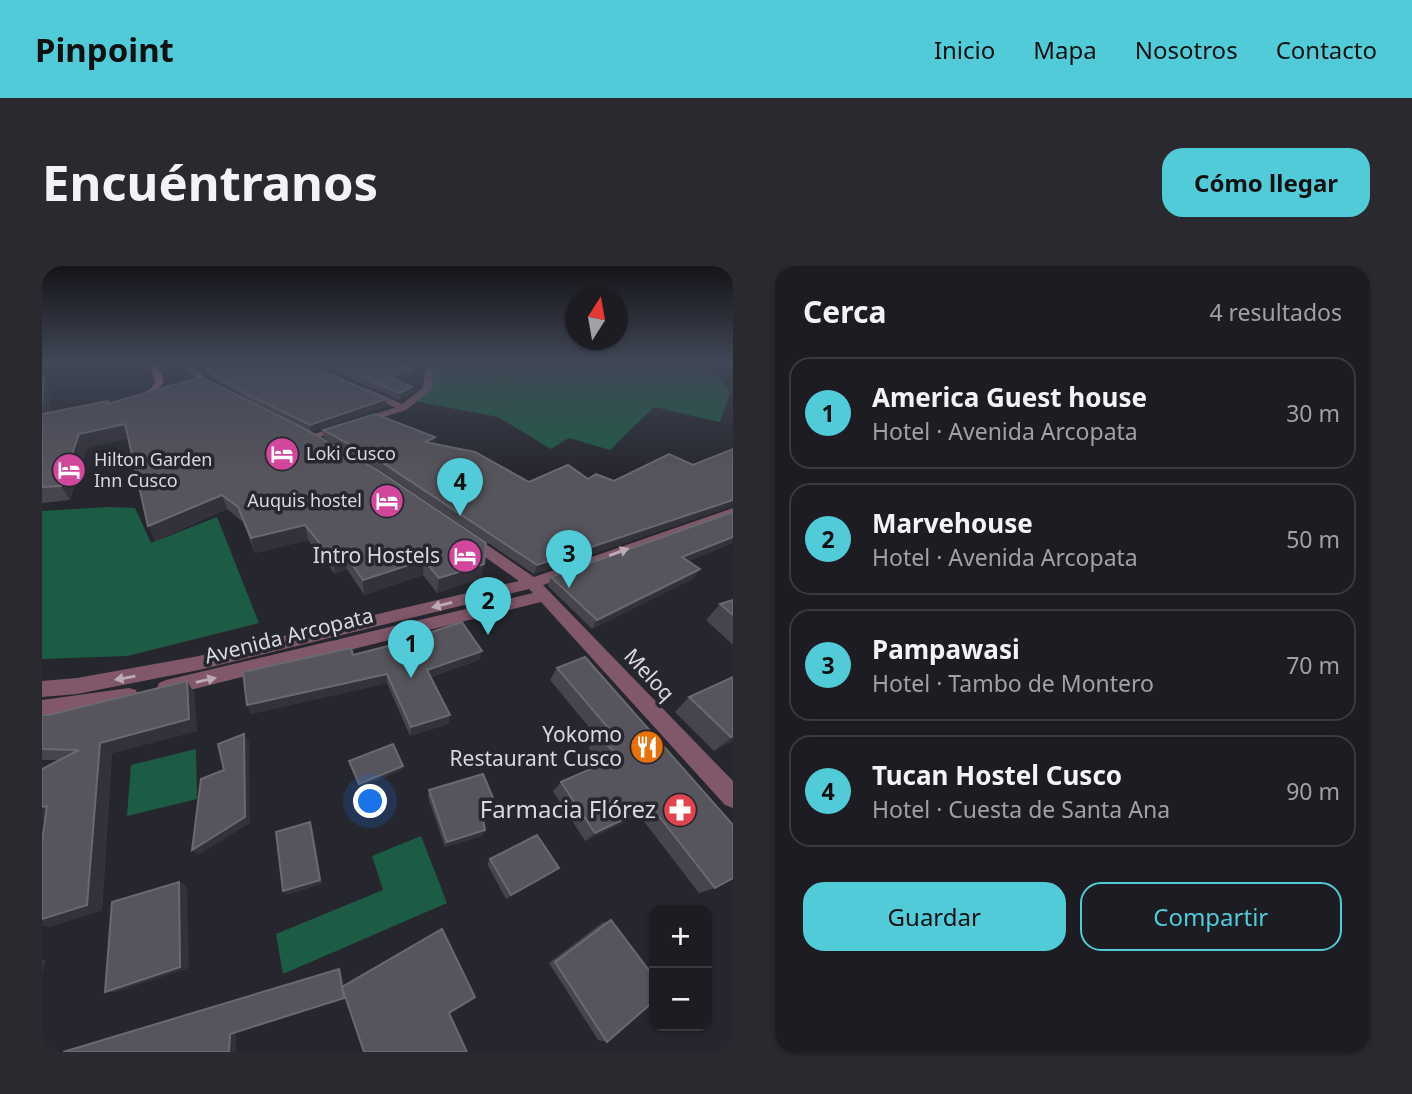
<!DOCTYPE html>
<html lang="es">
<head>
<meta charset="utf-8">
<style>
  body { margin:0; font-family:"Noto Sans",sans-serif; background:#29292f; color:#f1f3f6 }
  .controls { position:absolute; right:21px; bottom:21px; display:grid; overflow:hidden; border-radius:14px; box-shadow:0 2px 5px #0004 }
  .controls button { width:63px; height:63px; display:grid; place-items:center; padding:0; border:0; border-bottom:2px solid #3a3a40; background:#1c1c22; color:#f1f3f6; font:35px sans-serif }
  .compass { position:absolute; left:523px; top:21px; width:63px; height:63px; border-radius:50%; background:#1c1c22; box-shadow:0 2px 5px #0004; rotate:11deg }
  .you { position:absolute; left:329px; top:536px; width:24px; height:24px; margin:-18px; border:5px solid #fff; border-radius:50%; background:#1a73e8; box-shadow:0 0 0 10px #1a73e833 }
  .badge { display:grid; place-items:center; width:46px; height:46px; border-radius:50%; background:#52cbd9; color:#111; font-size:23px; font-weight:700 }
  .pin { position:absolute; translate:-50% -58px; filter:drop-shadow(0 2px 4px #0008) }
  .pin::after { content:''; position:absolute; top:37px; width:24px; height:21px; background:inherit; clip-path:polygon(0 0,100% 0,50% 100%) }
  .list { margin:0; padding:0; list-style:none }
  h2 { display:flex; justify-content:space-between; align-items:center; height:91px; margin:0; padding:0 28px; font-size:30px }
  h2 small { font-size:23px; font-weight:400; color:#a0a1a5 }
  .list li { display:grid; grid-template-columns:46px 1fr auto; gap:21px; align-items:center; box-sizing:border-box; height:112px; margin:0 14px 14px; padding:0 14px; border:2px solid #3a3a40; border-radius:21px }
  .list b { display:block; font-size:26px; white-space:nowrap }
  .list p { margin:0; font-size:23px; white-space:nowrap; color:#a0a1a5 }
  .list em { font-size:23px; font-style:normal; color:#a0a1a5 }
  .actions { display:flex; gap:14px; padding:21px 28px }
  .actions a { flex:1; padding:16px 0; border:2px solid #52cbd9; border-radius:21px; text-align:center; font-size:24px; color:#52cbd9 }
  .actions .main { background:#52cbd9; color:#111 }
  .map { position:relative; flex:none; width:691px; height:786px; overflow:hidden; border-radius:21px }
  header { display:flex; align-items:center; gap:42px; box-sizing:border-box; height:98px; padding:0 35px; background:#52cbd9; color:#111 }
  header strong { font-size:33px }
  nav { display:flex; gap:38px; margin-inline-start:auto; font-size:24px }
  .intro { display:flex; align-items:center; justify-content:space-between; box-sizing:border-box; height:168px; padding:0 42px }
  h1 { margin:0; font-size:49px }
  .button { padding:18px 32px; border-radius:21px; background:#52cbd9; color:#111; font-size:24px; font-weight:700 }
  main { display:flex; gap:42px; padding:0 42px }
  aside { flex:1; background:#1c1c22; border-radius:21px; box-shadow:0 2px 5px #0004 }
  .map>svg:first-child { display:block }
</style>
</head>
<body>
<header>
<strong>Pinpoint</strong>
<nav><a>Inicio</a><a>Mapa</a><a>Nosotros</a><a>Contacto</a></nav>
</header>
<div class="intro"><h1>Encuéntranos</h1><a class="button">Cómo llegar</a></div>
<main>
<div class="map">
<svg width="691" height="786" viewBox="0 0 691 786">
  <rect width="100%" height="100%" fill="#26262e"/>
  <!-- green -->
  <g fill="#1d5c44">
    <polygon points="395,97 646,97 676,111 688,127 678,156 612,141 568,184 527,172 509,183 456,151 372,135 385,123"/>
    <polygon points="67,241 93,242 109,277 175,251 217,357 85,390 0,393 0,245"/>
    <polygon points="154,483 155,533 85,550 89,499"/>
    <polygon points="379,570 405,637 241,708 234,668 341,624 330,590"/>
  </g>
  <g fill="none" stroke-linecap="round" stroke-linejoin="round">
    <!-- service -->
    <polygon fill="#81586a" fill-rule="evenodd" points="361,139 364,140 364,144 271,173 263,171"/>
    <!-- minor -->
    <g fill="#81586a" fill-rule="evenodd">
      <polygon points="139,97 147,97 169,117 183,125 178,128 163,121"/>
      <polygon points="384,97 392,97 390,123 364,144 358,144 319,125 327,123 360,138 381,122"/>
      <polygon points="691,242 691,250 501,319 691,515 691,542 683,539 499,336 124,430 117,427 115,422 117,417 124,414 491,327 487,323 157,404 35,428 0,431 0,415 35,412 157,390 477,315 419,274 419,268 429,268 492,311"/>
      <polygon points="87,422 94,424 96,430 94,436 87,438 0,450 0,434"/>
    </g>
    <!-- secondary -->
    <polygon fill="#b3738f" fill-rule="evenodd" points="104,97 112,97 118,104 122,116 110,130 89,137 89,133 109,123 113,116 110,105"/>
  </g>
  <!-- wall -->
  <g fill="#46444c">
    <polygon points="156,97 264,97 344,133 344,140 269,166 442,298 439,312 395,327 381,309 322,329 305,303 293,308 266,274 213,287 201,256 185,243 113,275 86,172 45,182 28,234 0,237 0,113 9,125 8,146 68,138 206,134 169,111"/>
    <polygon points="272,97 363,97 368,98 369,109 356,114 370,121 370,127 358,134"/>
    <polygon points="281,164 393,178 487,216 546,213 572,215 651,199 691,183 691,240 492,308 338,204 282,172"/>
    <polygon points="691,246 691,277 646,295 652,312 550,363 506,320 509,311"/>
    <polygon points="691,334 691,379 664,354 678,338"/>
    <polygon points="380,369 440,385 437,394 389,411 408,449 406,458 368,470 345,417 209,448 205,439 380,372"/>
    <polygon points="543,391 673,622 657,627 597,549 543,575 511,525 519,516 564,497 546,482 555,471 508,414 515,402"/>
    <polygon points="691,411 691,475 672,485 633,446 647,431"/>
    <polygon points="145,415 152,427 155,465 70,487 60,644 7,661 3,553 0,554 18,494 0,494 0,449 7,449"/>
    <polygon points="387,524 451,532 448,539 440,546 443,564 440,570 403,581 386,531"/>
    <polygon points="448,593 517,602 511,607 464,633 445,598"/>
    <polygon points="569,654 565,776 556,774 507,697 560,657"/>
  </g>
  <!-- shaded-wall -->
  <g fill="#333139">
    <polygon points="368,98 368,103 370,102 369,109 348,117 348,111 363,100"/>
    <polygon points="2,112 9,125 8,150 0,153"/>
    <polygon points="370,121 370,127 358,134 358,127"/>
    <polygon points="344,133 344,140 269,166 268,159"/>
    <polygon points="83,158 89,171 45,182 28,234 19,220 37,168"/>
    <polygon points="393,171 393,180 383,176"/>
    <polygon points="180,229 185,243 113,275 106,260"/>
    <polygon points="691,234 691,240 492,308 495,299"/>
    <polygon points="263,259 266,274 213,287 209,272"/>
    <polygon points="691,271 691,277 635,300 640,291"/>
    <polygon points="304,289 305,303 293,308 291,293"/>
    <polygon points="382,294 381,309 322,329 321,314"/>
    <polygon points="442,298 439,312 395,327 397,312"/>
    <polygon points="658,303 652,312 550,363 555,354"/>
    <polygon points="440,385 437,394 384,413 385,404"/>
    <polygon points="345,408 345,417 209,448 205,439"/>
    <polygon points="145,415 152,427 155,465 70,487 60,644 7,661 0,660 0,653 58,477"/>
    <polygon points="408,449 406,458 368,470 369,461"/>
    <polygon points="202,468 207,476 208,557 156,589 150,584"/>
    <polygon points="691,470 691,475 672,485"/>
    <polygon points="361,500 361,504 317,522 317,518"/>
    <polygon points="451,532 448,539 436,549 439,542"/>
    <polygon points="5,540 21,549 0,554 0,541"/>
    <polygon points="609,540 597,549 543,575 553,567"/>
    <polygon points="268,556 271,562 280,618 245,629 241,625"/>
    <polygon points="443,564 440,570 403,581 405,576"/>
    <polygon points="517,602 511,607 464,633 469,629"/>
    <polygon points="137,616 145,620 147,702 74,726 63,726"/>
    <polygon points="0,694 4,694 0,709"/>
    <polygon points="297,703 299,704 304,732 194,766 194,786 187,786 188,768"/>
  </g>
  <!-- building -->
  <g fill="#56545c" stroke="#6a6970" stroke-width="2">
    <polygon points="160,97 264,97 344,133 268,159 204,128 167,105"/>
    <polygon points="286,97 363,97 368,98 363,100 370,102 348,111 370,121 358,127"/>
    <polygon points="159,111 261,162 337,205 444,277 442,298 397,312 382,294 321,314 304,289 291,293 263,259 209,272 196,241 180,229 106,260 83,158 37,168 19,220 0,221 0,148 66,135 65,138"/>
    <polygon points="2,112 0,136 0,137 0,113"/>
    <polygon points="333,148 393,171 383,176 433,186 487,216 526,199 546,213 554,208 572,215 627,188 651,199 691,183 691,234 495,299 338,195 281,164"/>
    <polygon points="691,246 691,271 640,291 658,303 555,354 509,311"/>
    <polygon points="691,334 691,349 678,338"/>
    <polygon points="420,356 440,385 385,404 408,449 369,461 345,408 205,439 201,406 309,382 311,389 381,371 380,369"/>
    <polygon points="543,391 691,559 691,612 673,622 609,540 553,567 519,516 578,490 555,471 569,465 515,402"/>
    <polygon points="691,411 691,470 689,471 647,431"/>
    <polygon points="145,415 147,453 58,477 45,639 0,653 0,575 5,540 0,541 0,503 37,484 0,483 0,449 7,449"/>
    <polygon points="202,468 203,551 150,584 159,513 182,504 176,478"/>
    <polygon points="351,478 361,500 317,518 307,495"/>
    <polygon points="441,508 451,532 439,542 443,564 405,576 387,524"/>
    <polygon points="268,556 278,614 241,625 234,566"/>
    <polygon points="495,569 517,602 469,629 448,593"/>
    <polygon points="137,616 138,701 63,726 70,636"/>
    <polygon points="569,654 612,711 612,735 565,776 513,696"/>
    <polygon points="400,663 433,731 407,747 425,786 322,786 300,721"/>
    <polygon points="297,703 302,732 188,768 187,786 21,786"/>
  </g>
  <!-- one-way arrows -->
  <defs><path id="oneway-solid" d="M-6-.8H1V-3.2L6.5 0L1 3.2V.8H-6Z" transform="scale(1.75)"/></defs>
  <g fill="#baabb5">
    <use href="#oneway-solid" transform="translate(577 286) rotate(-20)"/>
    <use href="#oneway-solid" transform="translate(400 339) rotate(166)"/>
    <use href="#oneway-solid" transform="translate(83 412) rotate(170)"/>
    <use href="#oneway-solid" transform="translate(164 414) rotate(-13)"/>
  </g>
  <!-- sky -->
  <linearGradient id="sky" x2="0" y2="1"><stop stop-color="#151519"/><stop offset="0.47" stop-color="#414757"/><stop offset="1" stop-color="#414757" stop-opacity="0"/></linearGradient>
  <rect width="691" height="207" fill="url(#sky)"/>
  <!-- icons -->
  <defs>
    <g id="hotel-disc" transform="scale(1.75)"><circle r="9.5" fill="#d1479c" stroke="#26262e"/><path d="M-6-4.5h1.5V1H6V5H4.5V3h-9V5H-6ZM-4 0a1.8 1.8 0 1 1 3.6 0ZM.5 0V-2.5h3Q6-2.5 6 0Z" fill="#fff"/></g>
    <g id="restaurant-disc" transform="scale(1.75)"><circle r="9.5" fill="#e8710a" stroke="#26262e"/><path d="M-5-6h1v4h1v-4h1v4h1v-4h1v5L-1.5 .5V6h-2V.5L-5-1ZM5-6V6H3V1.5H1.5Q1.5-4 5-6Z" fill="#fff"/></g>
    <g id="pharmacy-disc" transform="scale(1.75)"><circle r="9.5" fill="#e0444e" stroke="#26262e"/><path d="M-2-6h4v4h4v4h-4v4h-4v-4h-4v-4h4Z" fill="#fff"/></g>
  </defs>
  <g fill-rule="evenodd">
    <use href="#hotel-disc" x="240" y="188"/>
    <use href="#hotel-disc" x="27" y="204"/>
    <use href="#hotel-disc" x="345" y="235"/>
    <use href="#hotel-disc" x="423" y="290"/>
    <use href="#restaurant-disc" x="605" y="481"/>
    <use href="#pharmacy-disc" x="638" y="544"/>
  </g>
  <g text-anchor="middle" stroke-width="7" stroke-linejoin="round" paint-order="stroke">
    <!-- far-poi labels -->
    <g font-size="18" fill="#d9d8de" stroke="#26262e" text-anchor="start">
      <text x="264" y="194">Loki Cusco</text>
      <text x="52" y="200">Hilton Garden<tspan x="52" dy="21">Inn Cusco</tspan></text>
      <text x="320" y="241" text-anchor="end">Auquis hostel</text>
    </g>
    <!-- poi labels -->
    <g font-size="21" fill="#d9d8de" stroke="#26262e" text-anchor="end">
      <text x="398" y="297">Intro Hostels</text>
      <text x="580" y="476">Yokomo<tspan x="580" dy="24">Restaurant Cusco</tspan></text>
    </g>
    <!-- street labels -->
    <g font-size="21" fill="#d9d8de" stroke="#26262e">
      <text transform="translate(247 370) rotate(-14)" y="7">Avenida Arcopata</text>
      <text transform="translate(607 409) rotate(47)" y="7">Meloq</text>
    </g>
    <!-- near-poi labels -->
    <g font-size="24" fill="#d9d8de" stroke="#26262e" text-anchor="end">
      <text x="614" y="552">Farmacia Flórez</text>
    </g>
  </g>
</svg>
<div class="controls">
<button>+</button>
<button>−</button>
</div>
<svg class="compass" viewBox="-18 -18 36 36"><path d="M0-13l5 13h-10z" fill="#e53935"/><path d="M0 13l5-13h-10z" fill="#a0a1a5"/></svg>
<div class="you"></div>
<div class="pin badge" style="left:369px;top:412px">1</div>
<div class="pin badge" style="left:446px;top:369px">2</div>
<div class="pin badge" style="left:527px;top:322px">3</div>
<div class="pin badge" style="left:418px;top:250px">4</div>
</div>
<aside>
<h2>Cerca<small>4 resultados</small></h2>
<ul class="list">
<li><span class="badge">1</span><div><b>America Guest house</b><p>Hotel · Avenida Arcopata</p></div><em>30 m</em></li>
<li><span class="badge">2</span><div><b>Marvehouse</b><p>Hotel · Avenida Arcopata</p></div><em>50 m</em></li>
<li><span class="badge">3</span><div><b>Pampawasi</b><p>Hotel · Tambo de Montero</p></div><em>70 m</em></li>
<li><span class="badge">4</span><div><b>Tucan Hostel Cusco</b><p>Hotel · Cuesta de Santa Ana</p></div><em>90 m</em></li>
</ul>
<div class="actions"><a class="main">Guardar</a><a>Compartir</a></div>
</aside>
</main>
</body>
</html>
